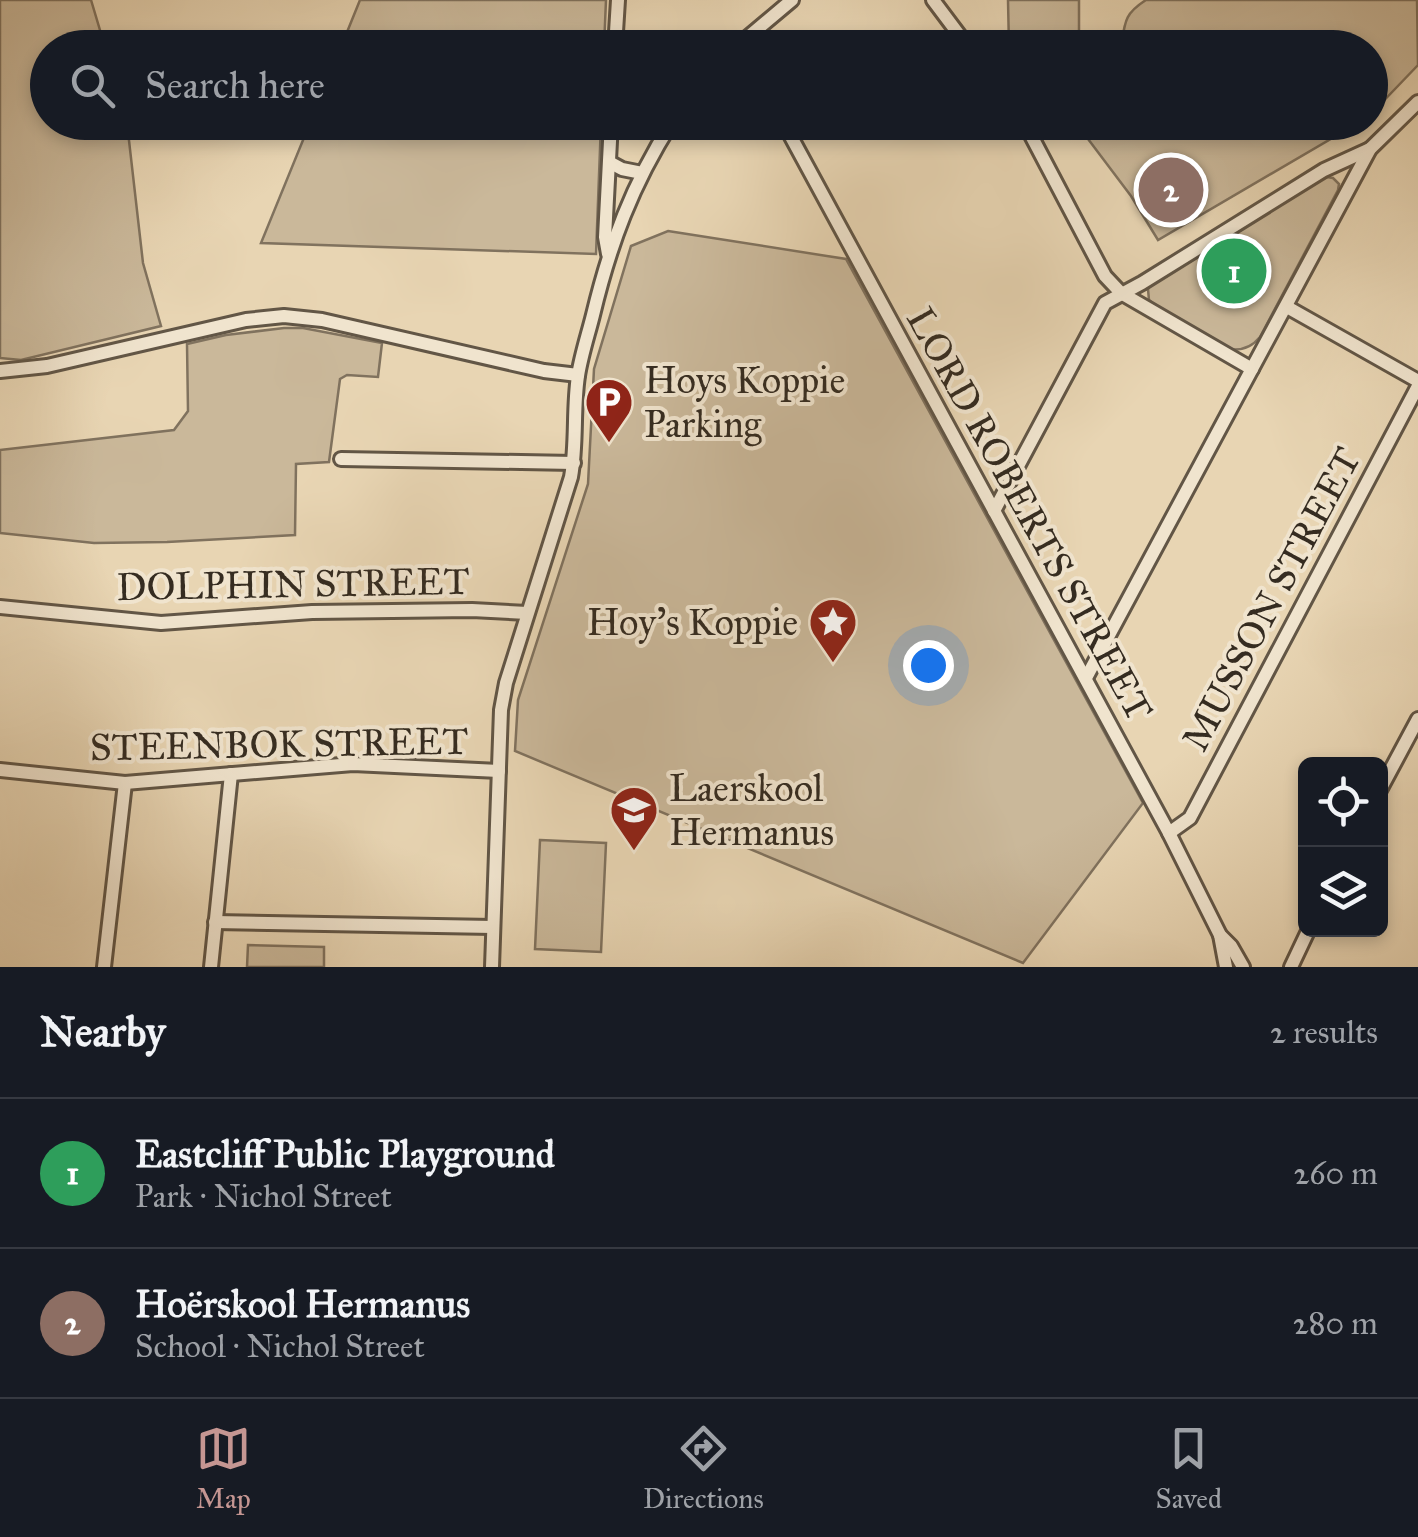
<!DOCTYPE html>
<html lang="en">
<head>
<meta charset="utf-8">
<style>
  body { margin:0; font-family:"IM FELL Great Primer",serif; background:#20242c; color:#f1f3f6 }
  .controls { position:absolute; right:30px; bottom:30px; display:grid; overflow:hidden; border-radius:15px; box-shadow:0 5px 15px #0003 }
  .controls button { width:90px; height:90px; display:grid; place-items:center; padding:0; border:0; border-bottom:2px solid #363941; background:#171b24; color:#f1f3f6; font:50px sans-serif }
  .you { position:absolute; left:928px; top:665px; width:35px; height:35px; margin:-25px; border:8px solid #fff; border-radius:50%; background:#1a73e8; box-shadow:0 0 0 15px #1a73e833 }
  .badge { display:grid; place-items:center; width:65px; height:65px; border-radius:50%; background:#c59692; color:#fff; font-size:32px; font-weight:700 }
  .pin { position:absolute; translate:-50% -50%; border:5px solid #fff; box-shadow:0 2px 10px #0006 }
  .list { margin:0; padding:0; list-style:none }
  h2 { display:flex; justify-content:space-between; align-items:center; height:130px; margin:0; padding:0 40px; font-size:42px }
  h2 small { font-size:32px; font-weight:400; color:#9ea1a6 }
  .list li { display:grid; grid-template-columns:65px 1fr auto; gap:30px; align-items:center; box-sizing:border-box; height:150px; padding:0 40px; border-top:2px solid #363941 }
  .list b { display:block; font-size:38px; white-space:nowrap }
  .list p { margin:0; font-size:32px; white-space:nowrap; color:#9ea1a6 }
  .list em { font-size:32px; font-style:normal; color:#9ea1a6 }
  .icon { flex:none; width:55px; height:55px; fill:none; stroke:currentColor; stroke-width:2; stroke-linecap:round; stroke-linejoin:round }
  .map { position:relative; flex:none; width:1418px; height:967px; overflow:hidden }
  .search { position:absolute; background:#171b24; box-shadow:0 5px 15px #0003; left:30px; right:30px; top:30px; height:110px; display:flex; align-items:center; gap:25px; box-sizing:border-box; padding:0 35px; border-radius:55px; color:#9ea1a6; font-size:38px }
  .sheet { height:430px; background:#171b24 }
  nav { display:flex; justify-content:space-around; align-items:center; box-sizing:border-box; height:140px; border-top:2px solid #363941; background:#171b24; font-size:28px; color:#9ea1a6 }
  nav a { display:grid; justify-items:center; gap:5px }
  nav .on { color:#c59692 }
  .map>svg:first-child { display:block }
</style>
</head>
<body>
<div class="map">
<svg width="1418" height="967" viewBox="0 0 1418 967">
  <rect width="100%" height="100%" fill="#e8d5b3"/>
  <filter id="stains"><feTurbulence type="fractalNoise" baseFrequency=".002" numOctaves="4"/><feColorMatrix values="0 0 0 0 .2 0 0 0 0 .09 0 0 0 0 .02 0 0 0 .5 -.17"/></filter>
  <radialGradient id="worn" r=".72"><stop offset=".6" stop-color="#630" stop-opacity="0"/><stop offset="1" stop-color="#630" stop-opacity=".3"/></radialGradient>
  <!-- green -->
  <g fill="#cab89a" stroke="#80725e" stroke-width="2.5">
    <polygon points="0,0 91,0 105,47 48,48 48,122 127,123 143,263 161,326 21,360 0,358"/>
    <polygon points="360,0 606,0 604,47 341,47"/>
    <polygon points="1008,0 1079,0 1079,47 1009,47"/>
    <path d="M 1146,0 L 1417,0 L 1418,65 L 1371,114 L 1370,48 L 1121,47 C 1125,22 1124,14 1146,0 Z"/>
    <polygon points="310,123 601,123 596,254 261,243"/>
    <polygon points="1076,123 1358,123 1158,240 1131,196"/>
    <path d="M 1326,177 L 1333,178 L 1339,184 L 1338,190 L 1260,337 C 1252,347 1241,351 1228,349 L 1165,313 L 1149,300 L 1148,289 L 1152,283 L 1305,187 Z"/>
    <polygon points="668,231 846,259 1143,803 1023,963 515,751 518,700 588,484 594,369 631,246"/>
    <polygon points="284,328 303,328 382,343 378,377 347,375 340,379 329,462 296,464 295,535 167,542 94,543 0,533 0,450 174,430 188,411 187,344 226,335"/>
    <polygon points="540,840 606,843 601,952 535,949"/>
    <polygon points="248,945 324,947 324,967 247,967"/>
  </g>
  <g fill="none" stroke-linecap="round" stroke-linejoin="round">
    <!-- minor casing -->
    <g stroke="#625646" stroke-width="18">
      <g id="minor">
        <polyline points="933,0 969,48"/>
        <polyline points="615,48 618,0"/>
        <polyline points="735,48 792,0"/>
        <polyline points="783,122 1169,833 1220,935 1231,946 1243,967"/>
        <polyline points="1024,122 1105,276 1121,293 1252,369"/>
        <polyline points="609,162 622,169 642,173"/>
        <polyline points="608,254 605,237 611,122"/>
        <polyline points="1287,307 1418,381"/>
        <polyline points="0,371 47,366 246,320 284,316 322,320 544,371 578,375"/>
        <polyline points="341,459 574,463"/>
        <polyline points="994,511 1105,303 1142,283 1324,170 1370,149"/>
        <polyline points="0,607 161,623 312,612 472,610 527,613"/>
        <polyline points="1086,678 1370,149 1418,102"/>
        <polyline points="0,770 125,783 353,764 499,771"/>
        <polyline points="1380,790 1418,719"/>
        <polyline points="1169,833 1190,818 1418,386"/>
        <polyline points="215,922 493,927"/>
        <polyline points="1220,935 1226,967"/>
        <polyline points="104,967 125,783"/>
        <polyline points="211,967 231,774"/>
        <path d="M 492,967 L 501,710 L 506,683 L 571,477 C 577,443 573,409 578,376 C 581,356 588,335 593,315 C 610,244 632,185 672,122"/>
        <polyline points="1291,967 1309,929"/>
      </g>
    </g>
    <!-- minor -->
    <use href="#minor" stroke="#f0e4ce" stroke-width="12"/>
  </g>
  <!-- icons -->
  <defs>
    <g id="parking-pin" transform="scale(2.5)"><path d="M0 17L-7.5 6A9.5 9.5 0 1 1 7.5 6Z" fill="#8f2418" stroke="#f0e4ce"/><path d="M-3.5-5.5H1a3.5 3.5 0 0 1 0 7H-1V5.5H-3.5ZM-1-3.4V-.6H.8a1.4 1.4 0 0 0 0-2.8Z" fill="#fff"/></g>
    <g id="sight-pin" transform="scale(2.5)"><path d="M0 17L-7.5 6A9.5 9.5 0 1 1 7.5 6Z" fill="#8f2418" stroke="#f0e4ce"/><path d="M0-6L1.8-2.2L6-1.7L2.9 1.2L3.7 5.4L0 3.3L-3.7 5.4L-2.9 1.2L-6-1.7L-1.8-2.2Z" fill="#fff"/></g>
    <g id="school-pin" transform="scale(2.5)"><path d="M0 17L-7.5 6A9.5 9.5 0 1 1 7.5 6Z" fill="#8f2418" stroke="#f0e4ce"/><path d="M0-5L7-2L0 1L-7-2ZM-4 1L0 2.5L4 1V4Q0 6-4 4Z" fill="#fff"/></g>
  </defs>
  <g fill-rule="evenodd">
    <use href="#parking-pin" x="609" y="402"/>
    <use href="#sight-pin" x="833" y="622"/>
    <use href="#school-pin" x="634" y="810"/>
  </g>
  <g text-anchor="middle" stroke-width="8" stroke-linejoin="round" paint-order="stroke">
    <!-- poi labels -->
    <g font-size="38" fill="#352c21" stroke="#f0e4ce" text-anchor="start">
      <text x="644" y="393">Hoys Koppie<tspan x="644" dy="44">Parking</tspan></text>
      <text x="798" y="635" text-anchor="end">Hoy's Koppie</text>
      <text x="669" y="801">Laerskool<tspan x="669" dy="44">Hermanus</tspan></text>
    </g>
    <!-- street labels -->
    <g font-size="38" fill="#352c21" stroke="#f0e4ce">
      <text transform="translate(1030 514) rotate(61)" y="13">LORD ROBERTS STREET</text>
      <text transform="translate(293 584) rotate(-1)" y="13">DOLPHIN STREET</text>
      <text transform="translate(1271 599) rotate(-62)" y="13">MUSSON STREET</text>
      <text transform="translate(279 744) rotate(-1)" y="13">STEENBOK STREET</text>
    </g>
  </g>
  <rect width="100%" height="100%" filter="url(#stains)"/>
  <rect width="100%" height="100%" fill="url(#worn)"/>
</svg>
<div class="controls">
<button><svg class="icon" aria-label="locate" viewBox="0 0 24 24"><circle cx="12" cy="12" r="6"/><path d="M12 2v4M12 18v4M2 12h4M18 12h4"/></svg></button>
<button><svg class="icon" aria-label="layers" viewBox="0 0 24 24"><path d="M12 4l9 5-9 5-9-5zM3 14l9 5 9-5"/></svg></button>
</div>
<div class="you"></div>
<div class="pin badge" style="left:1234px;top:271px;background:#2e9e5b">1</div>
<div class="pin badge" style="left:1171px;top:190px;background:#8d6e63">2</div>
<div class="search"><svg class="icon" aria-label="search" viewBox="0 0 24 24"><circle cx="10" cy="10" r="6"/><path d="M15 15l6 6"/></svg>Search here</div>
</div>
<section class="sheet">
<h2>Nearby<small>2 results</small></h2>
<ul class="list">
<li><span class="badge" style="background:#2e9e5b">1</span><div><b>Eastcliff Public Playground</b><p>Park · Nichol Street</p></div><em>260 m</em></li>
<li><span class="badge" style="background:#8d6e63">2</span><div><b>Hoërskool Hermanus</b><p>School · Nichol Street</p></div><em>280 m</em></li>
</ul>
</section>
<nav>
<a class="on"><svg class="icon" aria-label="map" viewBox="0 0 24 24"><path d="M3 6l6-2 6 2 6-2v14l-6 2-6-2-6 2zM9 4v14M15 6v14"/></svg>Map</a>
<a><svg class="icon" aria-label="directions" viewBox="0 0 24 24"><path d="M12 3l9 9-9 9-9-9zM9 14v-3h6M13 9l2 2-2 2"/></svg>Directions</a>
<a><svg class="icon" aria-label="saved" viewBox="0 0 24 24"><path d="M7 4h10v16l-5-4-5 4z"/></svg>Saved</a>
</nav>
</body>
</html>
